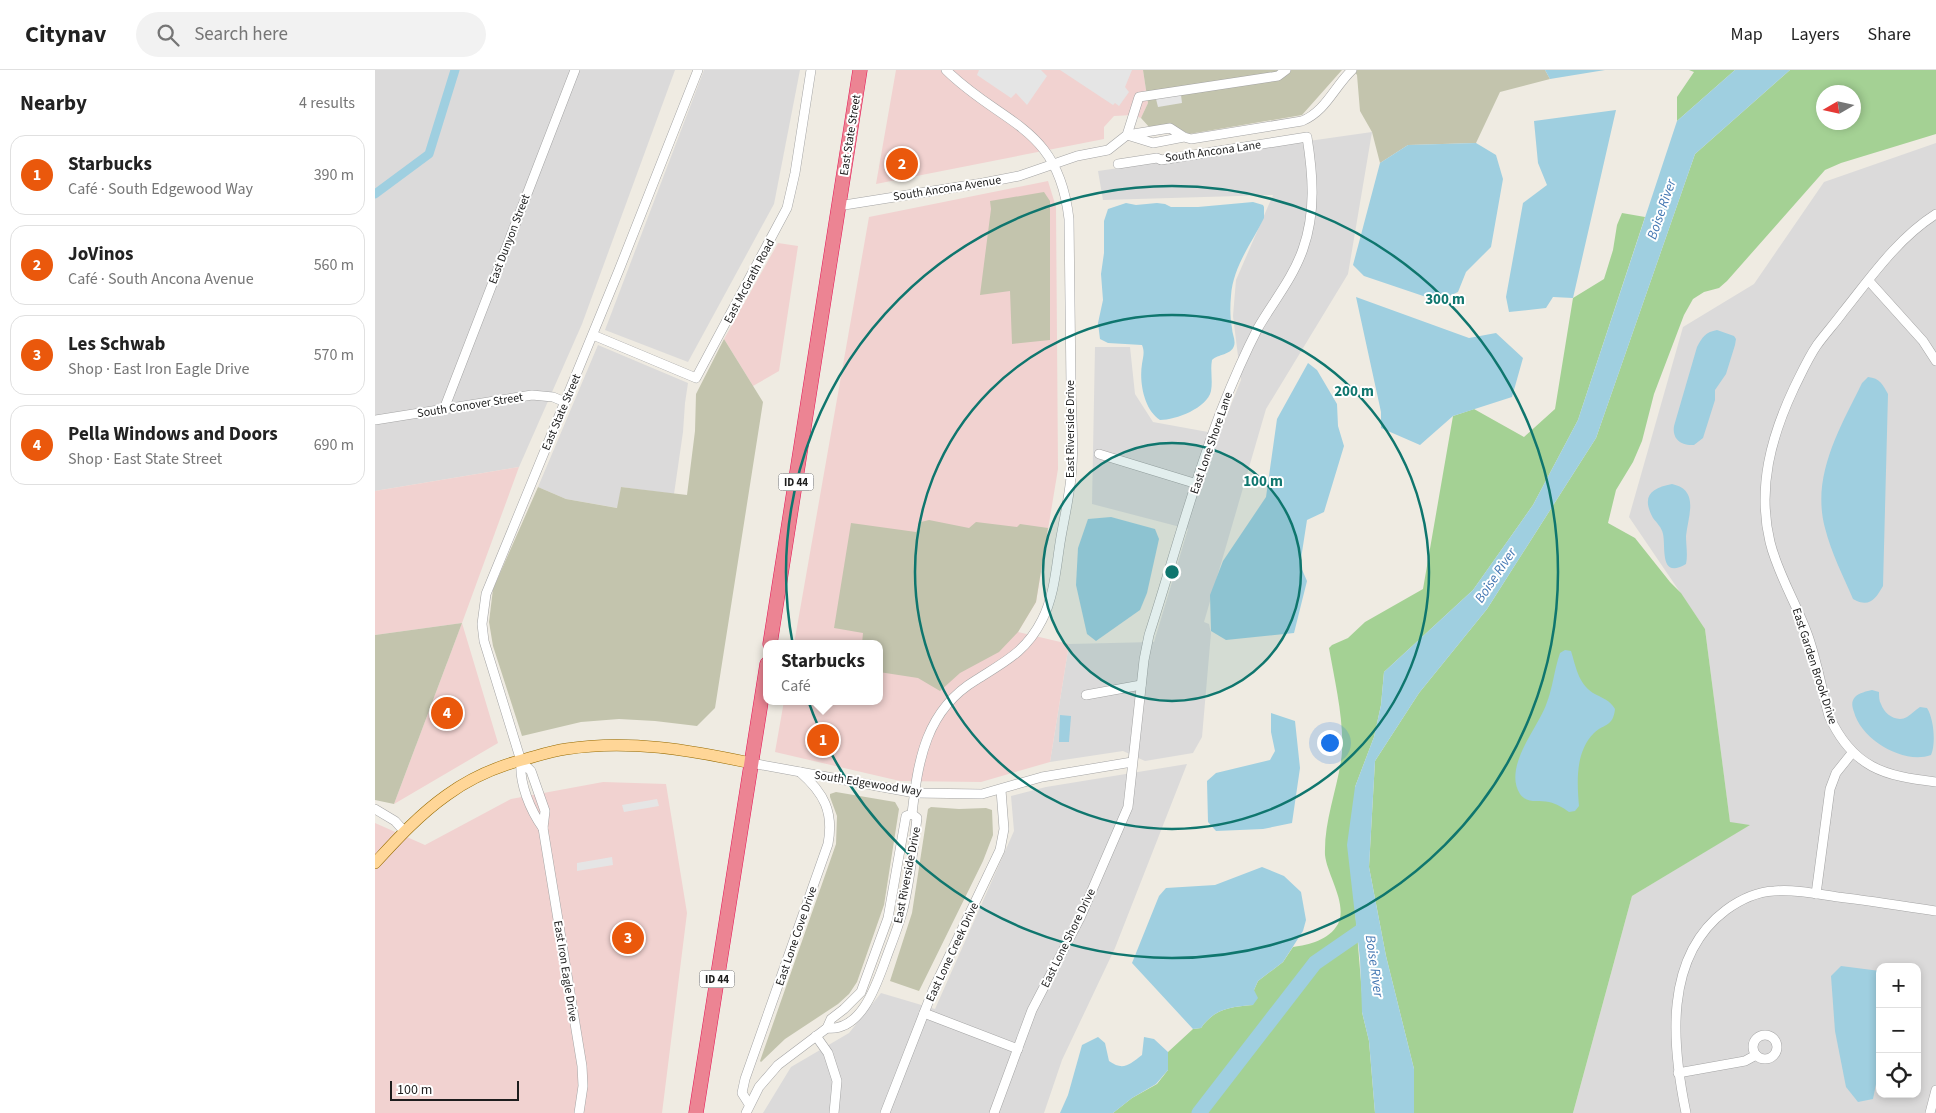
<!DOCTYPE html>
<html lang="en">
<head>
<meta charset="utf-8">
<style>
  body { margin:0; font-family:"Source Sans 3",sans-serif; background:#f2f2f2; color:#222 }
  .controls { position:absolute; right:15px; bottom:15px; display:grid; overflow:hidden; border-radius:10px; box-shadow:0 2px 8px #0003 }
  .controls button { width:45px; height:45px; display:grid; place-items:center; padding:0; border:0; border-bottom:1px solid #e0e0e0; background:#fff; color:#222; font:25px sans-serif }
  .compass { position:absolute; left:1441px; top:15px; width:45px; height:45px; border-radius:50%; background:#fff; box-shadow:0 2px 8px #0003; rotate:261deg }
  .scale { position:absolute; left:15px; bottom:12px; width:129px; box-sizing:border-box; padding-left:5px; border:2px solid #1d1d1d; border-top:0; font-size:14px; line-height:18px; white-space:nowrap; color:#1d1d1d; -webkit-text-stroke:4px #fff; paint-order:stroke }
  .you { position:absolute; left:954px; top:672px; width:18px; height:18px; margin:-12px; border:4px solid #fff; border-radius:50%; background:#1a73e8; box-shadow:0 0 0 8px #1a73e833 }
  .badge { display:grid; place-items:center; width:32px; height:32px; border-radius:50%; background:#ea580c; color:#fff; font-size:16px; font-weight:700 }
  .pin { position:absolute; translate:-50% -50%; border:2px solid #fff; box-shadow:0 1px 5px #0006 }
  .popup { position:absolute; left:388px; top:570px; width:120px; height:65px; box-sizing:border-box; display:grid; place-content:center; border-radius:10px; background:#fff; filter:drop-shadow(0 1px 4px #0005); font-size:16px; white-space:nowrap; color:#767676 }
  .popup b { font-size:19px; color:#222 }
  .popup::after { content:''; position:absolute; left:50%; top:100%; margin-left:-10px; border:10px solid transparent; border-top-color:#fff }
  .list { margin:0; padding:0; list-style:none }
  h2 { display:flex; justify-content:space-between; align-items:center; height:65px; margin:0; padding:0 20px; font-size:21px }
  h2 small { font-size:16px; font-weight:400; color:#767676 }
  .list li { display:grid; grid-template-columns:32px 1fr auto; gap:15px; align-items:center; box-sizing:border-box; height:80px; margin:0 10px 10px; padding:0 10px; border:1px solid #e0e0e0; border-radius:15px }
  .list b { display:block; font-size:19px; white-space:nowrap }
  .list p { margin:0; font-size:16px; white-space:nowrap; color:#767676 }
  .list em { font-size:16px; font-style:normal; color:#767676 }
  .icon { flex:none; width:28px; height:28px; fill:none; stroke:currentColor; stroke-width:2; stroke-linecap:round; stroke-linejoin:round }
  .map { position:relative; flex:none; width:1561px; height:1043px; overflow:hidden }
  header { display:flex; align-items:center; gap:30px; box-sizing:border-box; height:70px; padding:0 25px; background:#fff; border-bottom:1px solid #e0e0e0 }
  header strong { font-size:24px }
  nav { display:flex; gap:28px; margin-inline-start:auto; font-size:18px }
  .search { width:350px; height:45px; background:#f2f2f2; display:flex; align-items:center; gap:12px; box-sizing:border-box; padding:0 18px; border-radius:28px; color:#767676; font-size:19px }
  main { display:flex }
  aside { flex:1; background:#fff }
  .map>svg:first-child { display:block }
</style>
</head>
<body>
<header>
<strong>Citynav</strong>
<div class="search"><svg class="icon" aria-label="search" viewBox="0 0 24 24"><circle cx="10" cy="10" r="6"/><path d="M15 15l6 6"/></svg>Search here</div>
<nav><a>Map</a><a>Layers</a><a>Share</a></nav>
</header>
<main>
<aside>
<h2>Nearby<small>4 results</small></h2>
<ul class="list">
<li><span class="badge">1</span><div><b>Starbucks</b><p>Café · South Edgewood Way</p></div><em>390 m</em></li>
<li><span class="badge">2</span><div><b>JoVinos</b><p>Café · South Ancona Avenue</p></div><em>560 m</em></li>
<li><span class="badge">3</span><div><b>Les Schwab</b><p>Shop · East Iron Eagle Drive</p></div><em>570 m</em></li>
<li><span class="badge">4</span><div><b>Pella Windows and Doors</b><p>Shop · East State Street</p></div><em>690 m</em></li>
</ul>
</aside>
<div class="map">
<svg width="1561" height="1043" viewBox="0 0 1561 1043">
  <rect width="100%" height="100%" fill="#efebe2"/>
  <!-- residential -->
  <g fill="#dbdada" fill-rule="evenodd">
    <polygon points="0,0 300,0 207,254 144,397 0,421"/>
    <polygon points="329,0 425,0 399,134 313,292 230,260"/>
    <polygon points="997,62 973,204 891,339 829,552 834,554 836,563 827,667 818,683 770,691 748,681 675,692 694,574 779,572 813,459 717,434 720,277 755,277 760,324 778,352 844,364 866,310 858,246 861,210 898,125 728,130 723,101"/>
    <path d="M 1561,73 L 1561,1043 L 1198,1043 L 1257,826 L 1374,755 L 1355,753 L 1330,559 L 1254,447 L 1308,257 L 1379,214 L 1449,112 ZM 1505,897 L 1542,897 L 1542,1024 L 1505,1024 Z"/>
    <polygon points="223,275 313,313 310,333 308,362 299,424 246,417 243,438 191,429 163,417"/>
    <polygon points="812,694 740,878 687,990 669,1043 388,1043 416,997 474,963 506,923 560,939 639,761 636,726 671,717"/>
  </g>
  <!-- commercial -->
  <g fill="#f1d2d0">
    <polygon points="521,0 768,0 773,33 766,48 758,45 739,46 729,57 729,69 501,114"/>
    <polygon points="673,111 681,137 683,399 661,532 643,562 694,574 675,692 606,712 525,711 400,682 409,631 504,631 504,574 419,574 494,147"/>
    <polygon points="403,173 423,176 404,301 378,316 349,269"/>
    <polygon points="144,397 87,553 123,673 19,734 87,553 0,565 0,421"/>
    <polygon points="228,712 291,714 312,843 287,1043 0,1043 0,753 50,775 136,729"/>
  </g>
  <!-- construction -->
  <g fill="#c3c4ad">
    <polygon points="768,0 967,0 927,45 814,64 795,54 775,58 766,48 773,33"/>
    <polygon points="978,0 1170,0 1175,9 1125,22 1101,73 1033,75 1005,93 997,62 985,41 982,5"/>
    <polygon points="669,122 675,131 675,270 637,274 635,221 605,225 616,139 615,131"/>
    <polygon points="349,269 388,332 340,638 322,656 280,651 244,649 206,652 147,666 118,576 114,552 118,519 163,417 191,429 242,438 246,417 312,425 320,361 321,324"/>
    <polygon points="554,450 594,458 601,452 642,457 645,454 673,458 661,532 643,562 624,582 585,603 565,621 543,608 504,602 504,574 487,574 488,563 459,558 476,453 541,462 546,452"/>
    <polygon points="87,553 19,734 0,730 0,565"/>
    <polygon points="461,722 520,732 524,739 509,835 482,912 474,924 463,934 410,969 386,992 385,991 461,774 462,746 455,727 455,724"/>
    <polygon points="556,737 584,739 611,738 617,740 618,765 608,791 544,921 515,911 537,843 553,739"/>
  </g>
  <!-- forest -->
  <g fill="#a4d194" fill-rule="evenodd">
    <polygon points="1314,0 1360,0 1302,51 1302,27 1319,2"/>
    <path d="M 1415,0 L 1561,0 L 1561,64 L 1466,93 L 1450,100 L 1352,211 L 1344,218 L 1329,222 L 1318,229 L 1309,245 L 1279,324 L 1267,371 L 1258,392 L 1241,420 L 1233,453 L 1260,468 L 1295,512 L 1306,523 L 1330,559 L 1355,752 L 1375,755 L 1257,826 L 1198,1043 L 1039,1043 L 1039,999 L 1011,886 L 994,797 L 1000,691 L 1044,623 L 1112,539 L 1221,368 L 1320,84 ZM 1448,22 L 1478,22 L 1478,52 L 1448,52 Z"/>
    <path d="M 1247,143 L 1270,147 L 1203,350 L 1158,435 L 1098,520 L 1009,602 L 1006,635 L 999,667 L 980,717 L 980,839 L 987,924 L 987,942 L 994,971 L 1000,1043 L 738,1043 L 757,1028 L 782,1014 L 793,1000 L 793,982 L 818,959 L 826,958 C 840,938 856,937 878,935 L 879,920 L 883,911 L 908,892 L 918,877 C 934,875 954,870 963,854 C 973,834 952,805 950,785 C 949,752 961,723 966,691 C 971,657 960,613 954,578 L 957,575 L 973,568 L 990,552 L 1048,519 L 1078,346 L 1099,339 L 1149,367 L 1180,339 L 1198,228 L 1229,209 L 1238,180 L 1242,155 Z"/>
  </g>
  <!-- parking -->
  <g fill="#e5e5e5">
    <polygon points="604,0 666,0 672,6 652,35 641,23 636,28 602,5"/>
    <polygon points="685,0 757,0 750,17 754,22 744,36 740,33 738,35"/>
    <polygon points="806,25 807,33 783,37 781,29"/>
    <polygon points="282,729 284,736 249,742 247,735"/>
    <polygon points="237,787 238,795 202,801 202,793"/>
  </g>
  <!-- water -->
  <g fill="#9fcfe0">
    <polygon points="1170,0 1230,0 1175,9"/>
    <polygon points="1360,0 1415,0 1320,84 1221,368 1112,539 1044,623 1000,691 994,797 1011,886 1039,999 1039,1043 1000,1043 994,971 987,942 985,889 972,775 980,717 999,667 1006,635 1009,602 1098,520 1158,435 1203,350 1302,51"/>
    <polygon points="1241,40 1198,228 1178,227 1171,238 1134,242 1131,227 1148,133 1172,115 1163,93 1159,51"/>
    <polygon points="1101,73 1121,85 1128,109 1116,177 1091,202 1083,222 1063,231 989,206 978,195 1005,93 1033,75"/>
    <path d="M 878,132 L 888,135 L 889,137 L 889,148 C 876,174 858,197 856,226 C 855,237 855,247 857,258 C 857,264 861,270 859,276 C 856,285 843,284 837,290 C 835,300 838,310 836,321 C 832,338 801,350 785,350 C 769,340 764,312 767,294 C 768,287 770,282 767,275 L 733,273 L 725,269 L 723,253 L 728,230 L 726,204 L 729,183 L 729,151 L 733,139 L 751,133 L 761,135 L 782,133 L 790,134 L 796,137 L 823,137 Z"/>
    <polygon points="981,227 1094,268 1121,263 1148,288 1137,327 1078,346 1045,375 1006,358 1006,342"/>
    <path d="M 1342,260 L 1359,266 L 1361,269 L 1360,275 L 1351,304 L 1340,320 L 1340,330 L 1328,368 L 1319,375 C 1306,376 1297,369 1299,356 L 1322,277 C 1327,267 1331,262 1342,260 Z"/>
    <polygon points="933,293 942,300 962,334 963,356 969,376 949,442 932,450 925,495 932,511 919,563 851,570 836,561 835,525 848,491 891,427 902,349"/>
    <path d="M 1493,307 C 1505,308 1508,315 1513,324 L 1508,516 C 1500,530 1494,538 1478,529 C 1468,506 1456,482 1450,458 C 1436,406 1465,358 1487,313 Z"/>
    <path d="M 1297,414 C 1325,420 1313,446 1311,466 C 1311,475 1313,485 1311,494 C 1284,510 1291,477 1288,464 C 1287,458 1282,453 1278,448 C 1266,426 1276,418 1297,414 Z"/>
    <polygon points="736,447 780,459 784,469 772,523 765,540 721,571 712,564 701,515 703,478 713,449"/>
    <path d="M 1190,580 L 1196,581 C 1201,597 1203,613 1218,623 C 1227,628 1235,630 1240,639 C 1238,657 1230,653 1219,663 C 1200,682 1202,712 1204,736 L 1200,741 L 1194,742 C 1187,737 1182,734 1174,732 C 1164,730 1152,734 1145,724 C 1128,697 1162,659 1171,635 C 1178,618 1179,600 1185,583 Z"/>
    <path d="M 1497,620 L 1504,622 C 1504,626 1504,631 1506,634 C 1509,644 1522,653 1532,647 C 1537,644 1540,640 1545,637 L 1552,638 C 1559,649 1561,674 1556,685 C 1528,695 1486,669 1479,642 C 1477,636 1476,632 1480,627 C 1484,623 1492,621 1497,620 Z"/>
    <polygon points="896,643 920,651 925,698 917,753 888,759 841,761 833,752 832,711 841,703 895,690 900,681 896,662"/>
    <polygon points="685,645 696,646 694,672 684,672"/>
    <path d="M 887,797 L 909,806 L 926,822 L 931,850 L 928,861 L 908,892 L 883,911 L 879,920 L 883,928 L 878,935 C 856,937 840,938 826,958 L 818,959 L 757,893 L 784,826 L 791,818 L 840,815 Z"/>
    <polygon points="1466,896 1505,901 1505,994 1498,1029 1483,1032 1471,1017 1460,961 1456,906"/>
    <path d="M 723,967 L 730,973 L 734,991 C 748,1001 754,995 767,985 L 769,967 L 779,969 L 793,982 L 793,1000 L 781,1014 L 757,1028 L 738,1043 L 685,1043 L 693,1025 L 707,975 Z"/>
  </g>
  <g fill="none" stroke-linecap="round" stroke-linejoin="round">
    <!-- canal -->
    <polyline stroke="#9fcfe0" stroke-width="9" points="0,124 54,84 80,0"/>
    <!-- river -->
    <polyline stroke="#9fcfe0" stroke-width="15" points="824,1043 940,893 995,855"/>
    <!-- minor casing -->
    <g stroke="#a4a4a4" stroke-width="10">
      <g id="minor">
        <path d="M 809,67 L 778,73 L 752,65 L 795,58 L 809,67 L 816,69 L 927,51 C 951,41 959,17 977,0"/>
        <polyline points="463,136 608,113 644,106 702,86 733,80 752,65 764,27 903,6 911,0"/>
        <path d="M 1561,144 C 1523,168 1496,207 1468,242 C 1460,253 1450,264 1442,275 C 1433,288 1426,304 1419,318 C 1396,367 1382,418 1395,472 C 1403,505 1422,534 1433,566 C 1442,592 1447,620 1454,646 C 1478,698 1509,706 1561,712"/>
        <polyline points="1494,211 1548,271 1561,291"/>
        <polyline points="218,265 321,308 412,138 420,103 436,0"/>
        <polyline points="69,339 200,0"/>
        <polyline points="0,350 157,325 178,327 190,332"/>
        <polyline points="724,384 822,414"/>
        <polyline points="711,625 766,615"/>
        <path d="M 146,691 L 156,701 L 170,741 L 168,758 C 155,740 144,713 146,691 L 109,571 L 107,554 L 111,524 L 244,200 L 323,0"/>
        <polyline points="376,693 540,723 607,724 667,707 757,692"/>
        <polyline points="0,739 20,751 29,761"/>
        <path d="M 537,744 C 543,690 551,640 601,610 C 629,592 651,582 667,550 C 679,527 681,499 685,473 C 689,448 696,421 697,395 C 699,369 696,342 696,316 C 695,260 695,205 694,149 C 683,55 628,56 571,0"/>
        <polyline points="168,758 207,996 208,1016 204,1043"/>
        <polyline points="1441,824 1455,719 1461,703 1477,683"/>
        <polyline points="549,943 643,979"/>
        <path d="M 452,958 C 488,962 503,910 513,883 C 518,870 523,857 527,843 C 535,813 538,779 542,748 L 537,744"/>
        <circle cx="1390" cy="977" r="12"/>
        <polyline points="441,966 453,983 462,1011 459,1043"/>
        <polyline points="1303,1003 1370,991 1381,985"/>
        <path d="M 374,1034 L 367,1023 L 370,1009 L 453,774 C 459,742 449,723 425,702"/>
        <polyline points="371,1043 384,1017 403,995 452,958 456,949 469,939 486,922 513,848 531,746 537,744"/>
        <polyline points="510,1043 558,920 625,780 629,759 626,720"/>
        <path d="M 619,1043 L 657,940 L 705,848 L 753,737 L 769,590 L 774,565 C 798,491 818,414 846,341 C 857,313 869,285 883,258 C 898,232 918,208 928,179 C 941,142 938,105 932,67 L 786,90 L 782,88 L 743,94"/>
        <path d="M 1311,1043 C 1297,975 1288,887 1351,840 C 1366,829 1381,822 1399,821 C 1420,819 1443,824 1463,827 C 1496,831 1528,836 1561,841"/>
        <polyline points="1555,1043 1561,1020"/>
      </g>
    </g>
    <!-- major casing -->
    <g stroke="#966a00" stroke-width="12">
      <path id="major" d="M 0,793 C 22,769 45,744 72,725 C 94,709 121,697 147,690 C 162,686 176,681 191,679 C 253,669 315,680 376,693"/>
    </g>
    <!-- highway casing -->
    <g stroke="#e41857" stroke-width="15">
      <g id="highway">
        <polyline points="395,574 485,0"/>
        <polyline points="321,1043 392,594"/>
      </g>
    </g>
    <!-- minor -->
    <use href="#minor" stroke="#fff" stroke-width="9"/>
    <!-- major -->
    <use href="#major" stroke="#ffd697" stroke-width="11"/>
    <!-- highway -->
    <use href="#highway" stroke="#ec8493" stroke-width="14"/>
  </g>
  <!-- distance rings -->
  <circle cx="797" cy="502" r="129" fill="#0f766e" fill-opacity=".12"/>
  <g fill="none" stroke="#0f766e" stroke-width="2.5">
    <circle cx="797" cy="502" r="129"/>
    <circle cx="797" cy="502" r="257"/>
    <circle cx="797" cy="502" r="386"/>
  </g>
  <g text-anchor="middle" stroke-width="4" stroke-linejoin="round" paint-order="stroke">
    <!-- shield labels -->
    <g fill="#fff" stroke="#616161" stroke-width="1">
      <rect x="403.5" y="403.5" width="35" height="17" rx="4"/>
      <rect x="324.5" y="900.5" width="35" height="17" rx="4"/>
    </g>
    <g font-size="11" font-weight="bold" fill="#1d1d1d">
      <text x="421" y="416">ID 44</text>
      <text x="342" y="913">ID 44</text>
    </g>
    <!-- street labels -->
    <g font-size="12" fill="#1d1d1d" stroke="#fff">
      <text transform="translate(475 65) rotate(-81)" y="4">East State Street</text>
      <text transform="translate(838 81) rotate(-8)" y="4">South Ancona Lane</text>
      <text transform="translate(572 118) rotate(-9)" y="4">South Ancona Avenue</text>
      <text transform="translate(134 169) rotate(-69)" y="4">East Dunyon Street</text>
      <text transform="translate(374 211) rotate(-62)" y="4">East McGrath Road</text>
      <text transform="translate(95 335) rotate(-9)" y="4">South Conover Street</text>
      <text transform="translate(186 342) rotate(-67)" y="4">East State Street</text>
      <text transform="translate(695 359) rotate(-90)" y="4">East Riverside Drive</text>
      <text transform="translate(836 373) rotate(-71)" y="4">East Lone Shore Lane</text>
      <text transform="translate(1440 596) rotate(72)" y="4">East Garden Brook Drive</text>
      <text transform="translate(493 713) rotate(9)" y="4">South Edgewood Way</text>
      <text transform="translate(532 805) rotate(-79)" y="4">East Riverside Drive</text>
      <text transform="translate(421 866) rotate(-71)" y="4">East Lone Cove Drive</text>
      <text transform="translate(693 868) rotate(-64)" y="4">East Lone Shore Drive</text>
      <text transform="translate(577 882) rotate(-65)" y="4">East Lone Creek Drive</text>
      <text transform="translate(191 901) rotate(81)" y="4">East Iron Eagle Drive</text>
    </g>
    <!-- water labels -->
    <g font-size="14" font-style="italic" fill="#4377b2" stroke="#fff">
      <text transform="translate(1286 139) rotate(-71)" y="5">Boise River</text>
      <text transform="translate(1120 505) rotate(-56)" y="5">Boise River</text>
      <text transform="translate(1000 896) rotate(82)" y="5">Boise River</text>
    </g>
  </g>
  <circle cx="797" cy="502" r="8" fill="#0f766e" stroke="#fff" stroke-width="2.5"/>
  <g font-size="15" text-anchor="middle" font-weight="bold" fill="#0f766e" stroke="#fff" stroke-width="4" stroke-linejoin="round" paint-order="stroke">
    <text x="1070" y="234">300 m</text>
    <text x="979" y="326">200 m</text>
    <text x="888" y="416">100 m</text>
  </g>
</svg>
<div class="controls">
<button>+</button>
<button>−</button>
<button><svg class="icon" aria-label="locate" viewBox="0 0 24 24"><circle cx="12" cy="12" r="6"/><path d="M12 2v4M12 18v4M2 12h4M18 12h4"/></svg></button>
</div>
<svg class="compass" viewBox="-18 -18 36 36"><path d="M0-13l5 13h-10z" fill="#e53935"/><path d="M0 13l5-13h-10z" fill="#767676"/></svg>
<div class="scale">100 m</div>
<div class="you"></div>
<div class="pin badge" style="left:448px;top:670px">1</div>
<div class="popup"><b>Starbucks</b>Café</div>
<div class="pin badge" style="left:527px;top:94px">2</div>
<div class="pin badge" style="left:253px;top:868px">3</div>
<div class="pin badge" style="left:72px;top:643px">4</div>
</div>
</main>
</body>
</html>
